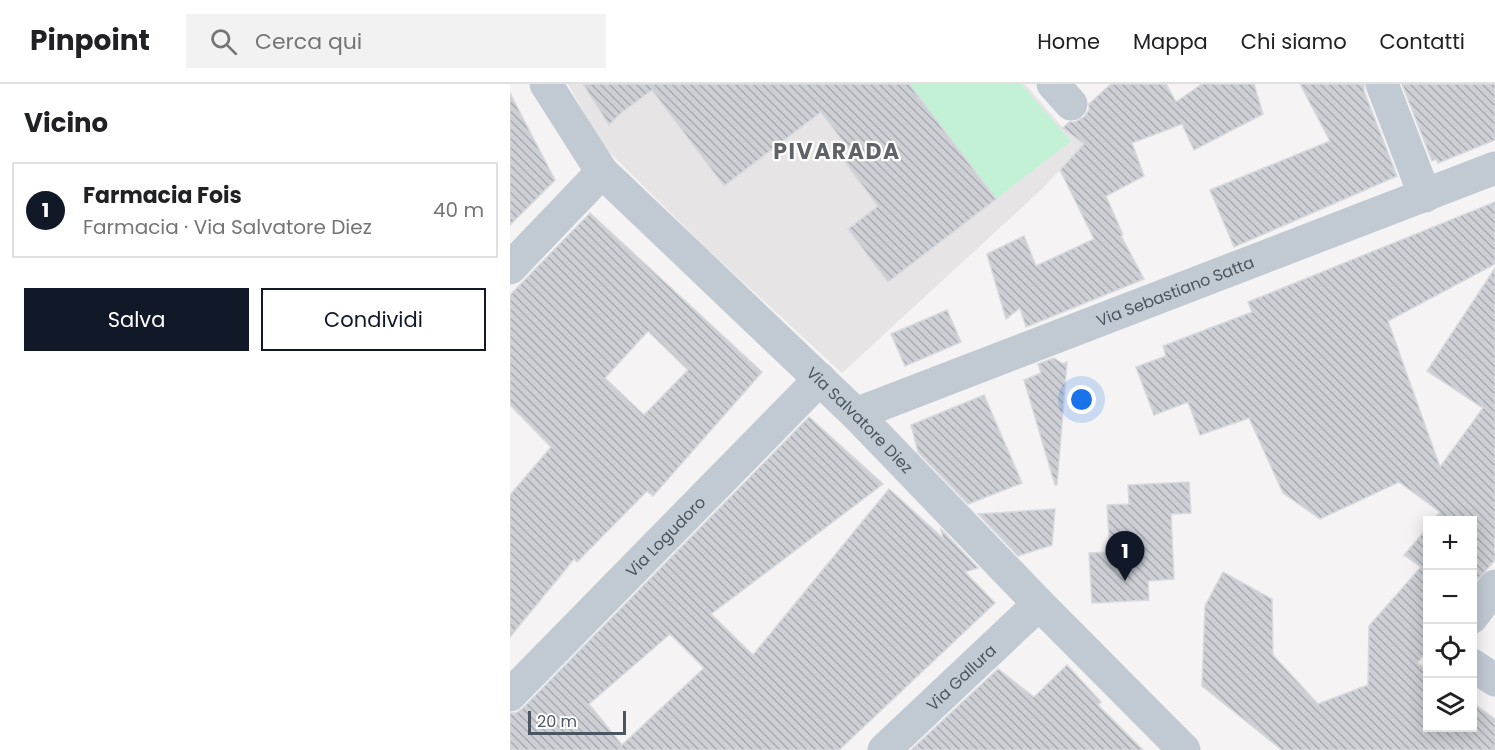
<!DOCTYPE html>
<html lang="it">
<head>
<meta charset="utf-8">
<style>
  body { margin:0; font-family:Poppins,sans-serif; background:#f2f2f2; color:#202124 }
  .controls { position:absolute; right:18px; bottom:18px; display:grid; overflow:hidden; border-radius:0px; box-shadow:0 3px 15px #0003 }
  .controls button { width:54px; height:54px; display:grid; place-items:center; padding:0; border:0; border-bottom:2px solid #e0e0e0; background:#fff; color:#202124; font:30px sans-serif }
  .scale { position:absolute; left:18px; bottom:15px; width:98px; box-sizing:border-box; padding-left:6px; border:3px solid #4a5661; border-top:0; font-size:16px; line-height:21px; white-space:nowrap; color:#4a5661; -webkit-text-stroke:4px #fff; paint-order:stroke }
  .you { position:absolute; left:572px; top:316px; width:21px; height:21px; margin:-15px; border:4px solid #fff; border-radius:50%; background:#1a73e8; box-shadow:0 0 0 9px #1a73e833 }
  .badge { display:grid; place-items:center; width:39px; height:39px; border-radius:50%; background:#111827; color:#fff; font-size:20px; font-weight:700 }
  .pin { position:absolute; translate:-50% -50px; filter:drop-shadow(0 2px 3px #0008) }
  .pin::after { content:''; position:absolute; top:32px; width:21px; height:18px; background:inherit; clip-path:polygon(0 0,100% 0,50% 100%) }
  .list { margin:0; padding:0; list-style:none }
  h2 { display:flex; justify-content:space-between; align-items:center; height:78px; margin:0; padding:0 24px; font-size:26px }
  h2 small { font-size:20px; font-weight:400; color:#757577 }
  .list li { display:grid; grid-template-columns:39px 1fr auto; gap:18px; align-items:center; box-sizing:border-box; height:96px; margin:0 12px 12px; padding:0 12px; border:2px solid #e0e0e0; border-radius:0px }
  .list b { display:block; font-size:22px; white-space:nowrap }
  .list p { margin:0; font-size:20px; white-space:nowrap; color:#757577 }
  .list em { font-size:20px; font-style:normal; color:#757577 }
  .actions { display:flex; gap:12px; padding:18px 24px }
  .actions a { flex:1; padding:14px 0; border:2px solid #111827; border-radius:0px; text-align:center; font-size:21px; color:#111827 }
  .actions .main { background:#111827; color:#fff }
  .icon { flex:none; width:33px; height:33px; fill:none; stroke:currentColor; stroke-width:2; stroke-linecap:round; stroke-linejoin:round }
  .map { position:relative; flex:none; width:985px; height:666px; overflow:hidden }
  header { display:flex; align-items:center; gap:36px; box-sizing:border-box; height:84px; padding:0 30px; background:#fff; border-bottom:2px solid #e0e0e0 }
  header strong { font-size:28px }
  nav { display:flex; gap:33px; margin-inline-start:auto; font-size:21px }
  .search { width:420px; height:54px; background:#f2f2f2; display:flex; align-items:center; gap:15px; box-sizing:border-box; padding:0 21px; border-radius:0px; color:#757577; font-size:22px }
  main { display:flex }
  aside { flex:1; background:#fff }
  .map>svg:first-child { display:block }
</style>
</head>
<body>
<header>
<strong>Pinpoint</strong>
<div class="search"><svg class="icon" aria-label="search" viewBox="0 0 24 24"><circle cx="10" cy="10" r="6"/><path d="M15 15l6 6"/></svg>Cerca qui</div>
<nav><a>Home</a><a>Mappa</a><a>Chi siamo</a><a>Contatti</a></nav>
</header>
<main>
<aside>
<h2>Vicino<small></small></h2>
<ul class="list">
<li><span class="badge">1</span><div><b>Farmacia Fois</b><p>Farmacia · Via Salvatore Diez</p></div><em>40 m</em></li>
</ul>
<div class="actions"><a class="main">Salva</a><a>Condividi</a></div>
</aside>
<div class="map">
<svg width="985" height="666" viewBox="0 0 985 666">
  <defs>
    <pattern id="building-back-hatch" width="6" height="6" patternUnits="userSpaceOnUse" patternTransform="scale(1.5)"><rect width="6" height="6" fill="#cdcfd5"/><path d="M-1 5l2 2M0 0l6 6M5-1l2 2" fill="none" stroke="#a8abb0"/></pattern>
  </defs>
  <rect width="100%" height="100%" fill="#f5f3f3"/>
  <!-- education -->
  <polygon fill="#e6e4e5" points="58,0 515,0 553,44 574,60 532,105 332,289 196,164 93,62"/>
  <!-- pitch -->
  <polygon fill="#c3f1d5" points="399,0 511,0 561,57 486,115"/>
  <!-- building -->
  <g fill="url(#building-back-hatch)" stroke="#d7d9de" stroke-width="1.5" fill-rule="evenodd">
    <polygon points="73,0 399,0 486,115 378,198 338,145 368,122 335,78 344,72 311,28 214,102 142,6 111,29 99,41"/>
    <polygon points="601,0 656,0 666,18 692,0 744,0 753,30 684,66 672,40 622,59 634,92 596,112 613,151 611,152 634,195 516,243 510,224 496,235 477,170 514,152 526,182 584,155 550,86 574,60 553,44 559,38 565,38 574,33 579,26 579,20"/>
    <polygon points="790,0 854,0 854,7 887,92 724,163 700,106 820,57"/>
    <polygon points="892,0 985,0 985,56 928,79 926,75 922,77"/>
    <polygon points="0,9 45,96 0,141"/>
    <polygon points="985,118 985,180 878,237 930,383 973,324 917,287 985,184 985,476 963,501 963,436 923,436 930,428 889,398 810,435 773,409 739,334 690,351 678,318 644,331 626,283 656,272 653,262 742,228 738,218"/>
    <path d="M 80,129 L 252,288 L 143,412 L 137,407 L 67,478 L 64,475 L 0,553 L 0,411 L 41,363 L 0,321 L 0,211 ZM 138,247 L 178,286 L 134,331 L 95,294 Z"/>
    <polygon points="437,226 451,258 395,282 381,250"/>
    <polygon points="544,274 553,280 557,278 547,401 545,401 514,296 531,289 528,280"/>
    <polygon points="474,311 512,399 458,420 408,368 401,341"/>
    <path d="M 299,333 L 373,400 L 201,530 L 243,571 L 379,405 L 433,454 L 431,445 L 468,484 L 455,488 L 485,519 L 329,666 L 0,666 L 0,629 L 6,629 L 13,624 ZM 160,550 L 194,584 L 112,661 L 79,620 Z"/>
    <polygon points="679,398 681,429 661,430 664,495 638,497 639,516 582,519 579,469 600,468 597,421 619,420 618,401"/>
    <polygon points="545,425 542,461 508,472 468,430"/>
    <polygon points="918,443 918,566 907,579 918,586 918,644 963,644 963,619 985,635 985,666 772,666 692,602 695,522 713,488 762,515 763,571 808,620 858,601 859,542 911,483 894,471"/>
    <polygon points="557,581 591,618 588,621 633,666 401,666 488,585 524,613"/>
  </g>
  <g fill="none" stroke-linecap="round" stroke-linejoin="round">
    <!-- minor -->
    <g stroke="#c1cad2" stroke-width="33">
      <path id="s1" d="M 36,0 L 92,88 L 346,330 L 529,520 L 674,666"/>
      <polyline points="543,0 561,20"/>
      <polyline points="872,0 915,112"/>
      <polyline points="0,184 92,88"/>
      <path id="s2" d="M 346,330 L 985,84"/>
      <polyline points="962,533 985,502"/>
      <polyline points="962,581 985,596"/>
      <path id="s3" d="M 0,611 L 310,295"/>
      <path id="s4" d="M 374,666 L 529,520"/>
    </g>
  </g>
  <g text-anchor="middle" stroke-width="4.5" stroke-linejoin="round" paint-order="stroke">
    <!-- street labels -->
    <g font-size="16" fill="#4a5661" stroke="#fff">
      <text dy="6" stroke="none"><textPath href="#s2" startOffset="342">Via Sebastiano Satta</textPath></text>
      <text dy="6" stroke="none"><textPath href="#s1" startOffset="462">Via Salvatore Diez</textPath></text>
      <text dy="6" stroke="none"><textPath href="#s3" startOffset="222">Via Logudoro</textPath></text>
      <text dy="6" stroke="none"><textPath href="#s4" startOffset="106">Via Gallura</textPath></text>
    </g>
    <!-- district labels -->
    <g font-size="22" font-weight="bold" letter-spacing="1.5" fill="#5f6368" stroke="#fff">
      <text x="327" y="75">PIVARADA</text>
    </g>
  </g>
</svg>
<div class="controls">
<button>+</button>
<button>−</button>
<button><svg class="icon" aria-label="locate" viewBox="0 0 24 24"><circle cx="12" cy="12" r="6"/><path d="M12 2v4M12 18v4M2 12h4M18 12h4"/></svg></button>
<button><svg class="icon" aria-label="layers" viewBox="0 0 24 24"><path d="M12 4l9 5-9 5-9-5zM3 14l9 5 9-5"/></svg></button>
</div>
<div class="scale">20 m</div>
<div class="you"></div>
<div class="pin badge" style="left:615px;top:497px">1</div>
</div>
</main>
</body>
</html>
